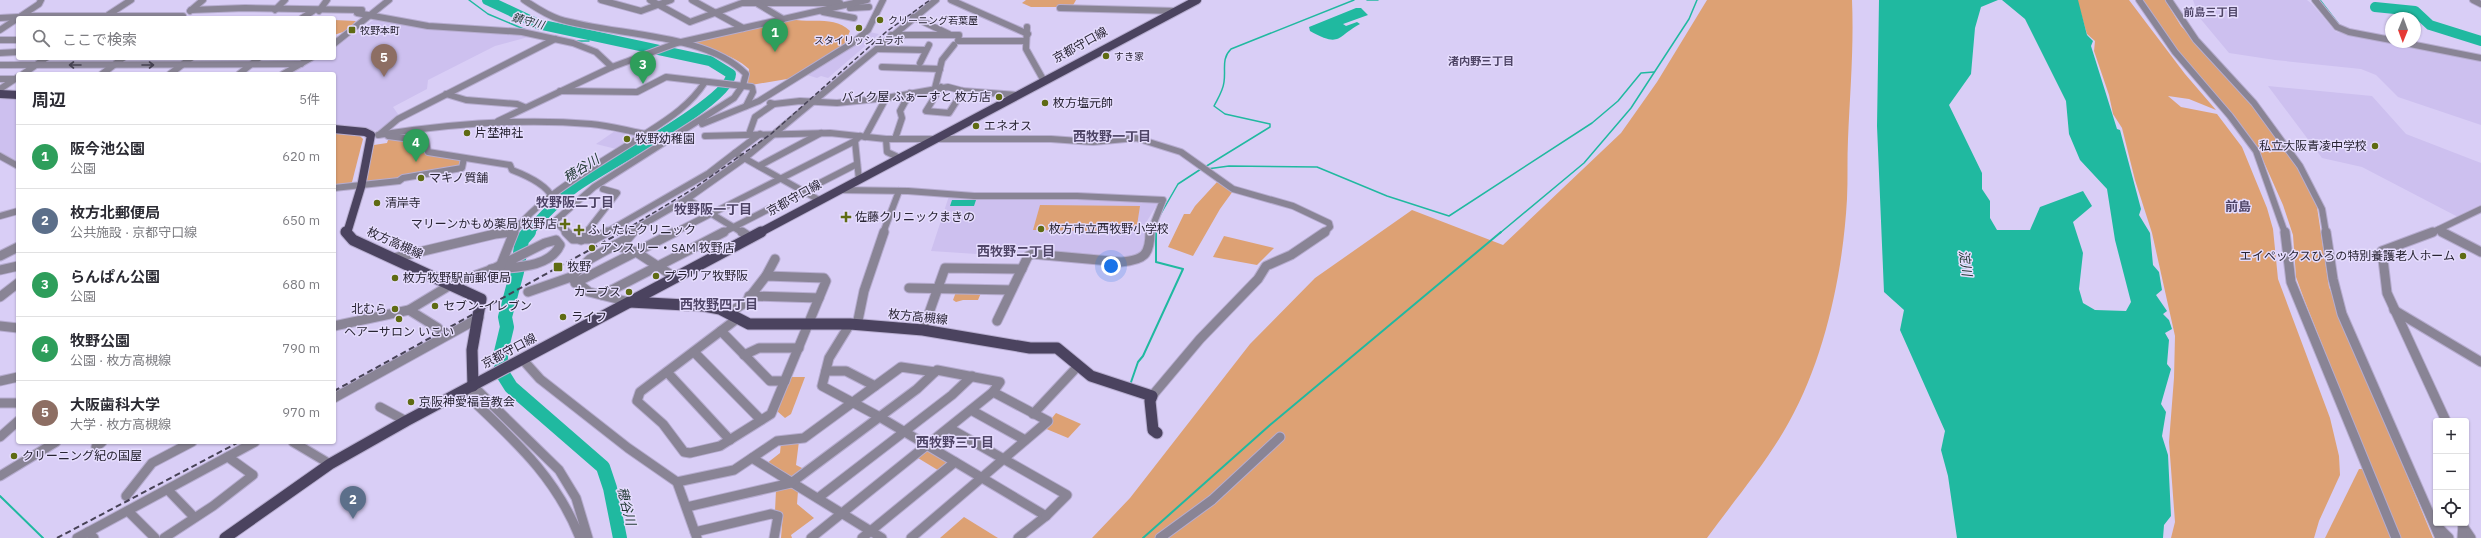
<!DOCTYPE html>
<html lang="ja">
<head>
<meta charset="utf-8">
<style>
  body { margin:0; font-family:"IBM Plex Sans","Noto Sans JP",sans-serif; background:#f7f7f7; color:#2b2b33 }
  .controls { position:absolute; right:12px; bottom:12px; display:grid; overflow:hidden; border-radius:4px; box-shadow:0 1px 3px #0004 }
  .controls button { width:36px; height:36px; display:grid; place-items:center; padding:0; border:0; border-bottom:1px solid #e1e1e2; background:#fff; color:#2b2b33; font:20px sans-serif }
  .compass { position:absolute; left:2385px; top:12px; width:36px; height:36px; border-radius:50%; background:#fff; box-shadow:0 1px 3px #0004; rotate:181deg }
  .you { position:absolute; left:1111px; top:266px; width:14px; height:14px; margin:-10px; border:3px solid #fff; border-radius:50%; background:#1a73e8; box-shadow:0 0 0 6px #1a73e833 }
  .badge { display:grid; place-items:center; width:26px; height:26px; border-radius:50%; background:#b45309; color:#fff; font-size:13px; font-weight:700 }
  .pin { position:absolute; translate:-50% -33px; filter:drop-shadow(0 1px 2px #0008) }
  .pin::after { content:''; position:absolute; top:21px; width:14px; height:12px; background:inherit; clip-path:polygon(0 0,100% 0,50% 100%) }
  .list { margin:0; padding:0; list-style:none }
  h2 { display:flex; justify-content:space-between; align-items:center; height:52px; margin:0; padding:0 16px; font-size:17px }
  h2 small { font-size:13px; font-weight:400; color:#7c7c81 }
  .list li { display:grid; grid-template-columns:26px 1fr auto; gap:12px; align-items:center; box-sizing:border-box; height:64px; padding:0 16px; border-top:1px solid #e1e1e2 }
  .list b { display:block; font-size:15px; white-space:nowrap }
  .list p { margin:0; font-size:13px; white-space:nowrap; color:#7c7c81 }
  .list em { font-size:13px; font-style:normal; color:#7c7c81 }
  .icon { flex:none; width:22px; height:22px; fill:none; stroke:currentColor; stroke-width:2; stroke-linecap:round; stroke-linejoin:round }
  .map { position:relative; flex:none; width:2481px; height:538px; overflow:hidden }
  .search { position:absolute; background:#fff; box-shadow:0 1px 3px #0004; left:16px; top:16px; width:320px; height:44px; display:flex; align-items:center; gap:10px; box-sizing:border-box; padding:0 14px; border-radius:4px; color:#7c7c81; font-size:15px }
  .panel { position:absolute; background:#fff; box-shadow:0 1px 3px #0004; left:16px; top:72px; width:320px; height:372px; border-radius:4px }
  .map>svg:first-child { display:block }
</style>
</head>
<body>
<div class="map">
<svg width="2481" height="538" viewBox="0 0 2481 538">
  <rect width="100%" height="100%" fill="#d9cef6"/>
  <!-- built -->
  <g fill="#cdc0ef">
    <polygon points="2193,0 2307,0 2312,4 2336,32 2481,61 2481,125 2398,97 2376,75 2361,69 2275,60 2229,53 2199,17"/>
    <polygon points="376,18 507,32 532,36 495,46 428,80 427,89 393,107 400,117 380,131 334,126 334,74 291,74 316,58 334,58 334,48"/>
    <polygon points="869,32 879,34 828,78 821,76 817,78 807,75"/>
    <polygon points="2268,86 2372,96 2406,134 2481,163 2481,205 2458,217 2362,167 2322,158"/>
    <polygon points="0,96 18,98 18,161 0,152"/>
    <polygon points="618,129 642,135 620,150 596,144"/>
    <polygon points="949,196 1042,197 1158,203 1144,226 1145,245 1137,256 1127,259 1023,252 1022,257 931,251"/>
  </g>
  <!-- green -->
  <g fill="#dda174">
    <polygon points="1026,0 1076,0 1072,7 1031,7 1022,3"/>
    <path d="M 1707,0 L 1852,0 C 1854,47 1850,92 1848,139 C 1847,159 1848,179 1847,199 C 1843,272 1825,358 1789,422 C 1768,461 1733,502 1707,538 L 1092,538 L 1130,498 L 1250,344 L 1315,278 L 1412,210 L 1503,245 L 1621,133 L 1657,82 Z"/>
    <polygon points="2077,0 2129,0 2185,74 2216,110 2189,99 2168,96 2181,107 2217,114 2242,147 2267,208 2273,229 2278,279 2330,418 2339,456 2340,475 2319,521 2314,538 2171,538 2175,522 2169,442 2174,378 2175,336 2152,233 2135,180 2122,128 2113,114 2109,95 2094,51 2095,41 2087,34"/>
    <polygon points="2143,0 2165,0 2181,26 2250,102 2296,164 2317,207 2329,287 2433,538 2399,538 2304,299 2296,277 2293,235 2283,205 2263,160 2248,136 2167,39"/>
    <path d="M 791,19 C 811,24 834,15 850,31 L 843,47 L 793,78 L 751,85 L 748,83 L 749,69 C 732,53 705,49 683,43 Z"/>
    <polygon points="334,20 356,21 354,23 356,24 352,29 334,35"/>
    <polygon points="334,132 359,135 363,139 351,186 334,187"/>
    <polygon points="389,137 423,143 424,153 462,160 461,167 365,185 374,145 387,143"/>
    <polygon points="1217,182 1233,191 1220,209 1193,256 1168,247 1184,214 1190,214 1195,206"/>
    <polygon points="1040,205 1140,206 1136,232 1033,230"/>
    <polygon points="1224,236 1274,248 1257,265 1213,257"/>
    <polygon points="956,292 981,293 978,300 963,300 956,302 953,300"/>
    <polygon points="791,377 805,377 791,414 785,418 777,411"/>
    <polygon points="1056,413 1081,424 1068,438 1044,428"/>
    <polygon points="799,441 796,465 804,469 793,477 788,477 766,464 780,453 781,443"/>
    <polygon points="928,450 951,463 941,472 918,458"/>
    <polygon points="2359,469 2364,469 2391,538 2325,538"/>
    <polygon points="792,487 798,491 797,504 814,518 791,535 792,538 781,538 783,513 775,511 776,490"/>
    <polygon points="964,517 998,538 940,538"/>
  </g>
  <!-- water -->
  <g fill="#20b9a0">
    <polygon points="1879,0 1998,0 1981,7 1975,28 1971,74 1949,105 1982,173 1982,189 1990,201 1990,218 1997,230 2030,230 2040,207 2083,191 2092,206 2073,222 2083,253 2079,289 2083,303 2095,310 2126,311 2131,302 2115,240 2107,189 2080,160 2069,134 2066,101 2025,19 2002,0 2078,0 2087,35 2093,41 2091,46 2117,129 2120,130 2141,209 2139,215 2150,233 2153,265 2159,272 2162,290 2156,295 2167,311 2163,314 2169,320 2172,329 2165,333 2169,340 2167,364 2171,369 2161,404 2166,412 2162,436 2168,455 2171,516 2164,525 2163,538 1957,538 1948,476 1941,450 1945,431 1900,330 1904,310 1884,292 1877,126"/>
    <path d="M 1356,8 L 1361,8 L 1368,15 L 1343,24 L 1346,26 L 1357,22 L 1360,24 C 1336,37 1341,48 1310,31 L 1309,27 L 1314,25 Z"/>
    <polygon points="952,200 976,200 974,206 950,206"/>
  </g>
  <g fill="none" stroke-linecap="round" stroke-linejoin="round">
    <!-- stream-far1 -->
    <g stroke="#20b9a0" stroke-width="1.5">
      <polyline points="469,0 488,14 526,30"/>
      <polyline points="1367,0 1378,0"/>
      <polyline points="2320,0 2340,26"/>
      <polyline points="595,40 602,38"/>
      <polyline points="575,41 589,41"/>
      <path d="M 1205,167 L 1270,127 L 1270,124 L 1225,114 L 1214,106 C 1218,98 1223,91 1224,82 C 1226,69 1221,59 1231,49 L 1354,0"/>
      <polyline points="1207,169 1229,166 1317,167 1387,196 1449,216 1592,123 1618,101 1641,73 1654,72"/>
      <polyline points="1159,217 1178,184 1201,169"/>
      <polyline points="1156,225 1156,233"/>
      <polyline points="1500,233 1584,163 1631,108 1689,19 1697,0"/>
    </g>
    <!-- stream -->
    <g stroke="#20b9a0" stroke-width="2">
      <polyline points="1130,385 1138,362 1143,356 1183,269 1156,262 1156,232"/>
      <polyline points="0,496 43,538"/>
      <polyline points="1143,538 1270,425 1501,232"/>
    </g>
    <!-- river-far1 -->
    <g stroke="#20b9a0" stroke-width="10">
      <path d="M 487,0 L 538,24 L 710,61 L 731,74 C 731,101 599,169 573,189 C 556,202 542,217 528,233"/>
      <polyline points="2375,7 2415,11 2430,25 2481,41"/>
    </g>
    <!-- river -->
    <polyline stroke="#20b9a0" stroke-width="14" points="529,232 522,240 517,272 505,317 507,327 501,352 501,371 511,387 603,467 610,488 620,538"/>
    <!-- minor-far1 casing -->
    <g stroke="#b6accf" stroke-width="8">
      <g id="minor-far1">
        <path d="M 524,0 C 535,7 546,15 559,19 C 613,36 705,32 746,74 L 743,85 L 734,98 L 594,187 L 555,221 L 567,233"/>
        <polyline points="601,0 641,11 671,0"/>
        <polyline points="650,0 690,22 742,3 840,3"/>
        <polyline points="692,0 743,28"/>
        <polyline points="951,0 1028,34"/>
        <polyline points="2139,0 2175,52 2230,116 2256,151 2285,233"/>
        <polyline points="2169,0 2196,40 2254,103 2300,166 2322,209 2326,233"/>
        <polyline points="2315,0 2337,27 2349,32 2391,40"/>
        <polyline points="758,4 783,19"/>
        <polyline points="850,8 869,7"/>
        <polyline points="1060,8 1176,11"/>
        <polyline points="191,10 245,8 362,10"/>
        <polyline points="275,10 285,0"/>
        <polyline points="358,10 357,13 428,26 522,32 573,43 596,52 612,67"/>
        <polyline points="190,11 203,0"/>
        <polyline points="319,11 327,0"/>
        <polyline points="823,12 854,18"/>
        <polyline points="108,15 131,0"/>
        <polyline points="22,16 183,16"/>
        <polyline points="913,17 949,34"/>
        <polyline points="0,18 18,17"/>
        <polyline points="302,18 313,11"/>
        <polyline points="1027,27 1026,49 1044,81"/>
        <polyline points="0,30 39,4 41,0"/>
        <polyline points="891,35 959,35 958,41 1026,41"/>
        <polyline points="0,40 18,40"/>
        <polyline points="2400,42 2481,58"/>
        <polyline points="877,49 925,50"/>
        <polyline points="0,53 18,52"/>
        <polyline points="920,63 929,45"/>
        <polyline points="0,65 301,64"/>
        <polyline points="882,67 940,69"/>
        <polyline points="23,74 46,58"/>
        <polyline points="102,74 123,58"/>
        <polyline points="170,74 191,58"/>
        <polyline points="239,74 259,58"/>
        <polyline points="0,79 15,79"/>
        <polyline points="941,87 926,111 949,113 963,91"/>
        <polyline points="935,88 942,60 954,45"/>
        <polyline points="0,89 18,77"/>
        <polyline points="560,91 637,92 666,77 752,87 753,92 746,106"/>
        <polyline points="446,94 466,100 517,104 524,107"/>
        <polyline points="774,104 800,101 837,103 886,98 948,87 963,91 1017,95"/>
        <polyline points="498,121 612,67 677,43 867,0"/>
        <polyline points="702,124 759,101 854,42 868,30 883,0"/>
        <polyline points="380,134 398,119 555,39"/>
        <polyline points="749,134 755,117 774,104 770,103"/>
        <polyline points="760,134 735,153 819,200"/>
        <path d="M 378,135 C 448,124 520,118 591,124 C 619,126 647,138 675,136"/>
        <path d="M 388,136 L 426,141 L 428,152 L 510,165 L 512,170 C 525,175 546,184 552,197"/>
        <polyline points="705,136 830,133 886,139 1051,139 1093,142 1136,138 1181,152 1233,189 1293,206 1329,223 1330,227 1324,233"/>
        <polyline points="865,137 886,98"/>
        <polyline points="886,139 887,152 900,158"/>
        <polyline points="895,139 902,118 900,111 910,93"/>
        <polyline points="855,141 859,180"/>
        <polyline points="0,156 18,166"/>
        <polyline points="759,166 821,133"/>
        <polyline points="334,188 399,181 403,178 462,168 464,158"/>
        <polyline points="839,190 908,191 974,196 1077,196 1163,200 1150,233"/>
        <polyline points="552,197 577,201"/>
        <polyline points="687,199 743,233"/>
        <polyline points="0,216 18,211"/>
        <polyline points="2438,230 2444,233"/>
        <polyline points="502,233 514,232"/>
        <path d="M 513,233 C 541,194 608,159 648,132 C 670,118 691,104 705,82"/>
        <polyline points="586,233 617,193 603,189"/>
        <polyline points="605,233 709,173 735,153"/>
        <polyline points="632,233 637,228 687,199 745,158 936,0"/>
        <polyline points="673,233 855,141 860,136"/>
        <polyline points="722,233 857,164"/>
        <polyline points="883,233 899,191"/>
        <polyline points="2431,233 2481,209"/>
      </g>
    </g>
    <!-- minor casing -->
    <g stroke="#b6accf" stroke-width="11">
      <g id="minor">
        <polyline points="566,232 573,239 594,239 607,232"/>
        <polyline points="742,232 751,238"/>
        <polyline points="2285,232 2291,282 2396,538"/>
        <polyline points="2326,232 2333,279 2342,314 2440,538"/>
        <polyline points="2433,232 2382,251 2387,293 2446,421"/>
        <polyline points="2442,232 2481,252"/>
        <path d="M 556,240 L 560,245 C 550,268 515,267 493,269 L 545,243 Z"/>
        <polyline points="581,240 587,232"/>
        <polyline points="615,245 636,252 676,278"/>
        <polyline points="394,258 495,234 512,232"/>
        <polyline points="500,267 514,232"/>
        <polyline points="491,269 493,269"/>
        <polyline points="0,270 18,266"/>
        <polyline points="766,276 775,259"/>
        <polyline points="573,279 589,292 629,302"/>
        <polyline points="575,283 675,232"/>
        <polyline points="909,288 1011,290"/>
        <polyline points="528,292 571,277 590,259 628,238 633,232"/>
        <polyline points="602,295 724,232"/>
        <polyline points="749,296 819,298"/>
        <polyline points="0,297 18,283"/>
        <polyline points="409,310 438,328"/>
        <polyline points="2394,310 2481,362"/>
        <polyline points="728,313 745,303 766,276 824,278 826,281 771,414 720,446 690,453 684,452 663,424 637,401 640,392 738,318"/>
        <path d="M 997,321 L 1028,256 L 1033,254 L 1121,262 C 1144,260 1150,255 1150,232"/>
        <polyline points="850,324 829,358 822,386 878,416 1046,516 1018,538"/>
        <polyline points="857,325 864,291 884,232"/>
        <polyline points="0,326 18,328"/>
        <polyline points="334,326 409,310 452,284 493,269"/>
        <polyline points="923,330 945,268 1022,269"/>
        <polyline points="721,331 770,381 785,381"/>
        <polyline points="694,352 761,420"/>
        <polyline points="744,355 759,348 799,348"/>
        <polyline points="523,360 540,379 628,448 677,482 697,538"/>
        <polyline points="826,371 846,371 875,386"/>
        <polyline points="667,372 730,440"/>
        <polyline points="0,381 18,377"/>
        <polyline points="1152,396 1200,339 1258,279 1266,266 1291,255 1325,232"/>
        <polyline points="334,398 479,318"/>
        <polyline points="0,403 18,403"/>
        <polyline points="380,407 406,421"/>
        <polyline points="971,410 1025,440"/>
        <polyline points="1033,414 1078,366"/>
        <polyline points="949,428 1067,495 1046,516"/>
        <polyline points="0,437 18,421"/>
        <polyline points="293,442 330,464"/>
        <polyline points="96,447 102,442"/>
        <polyline points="752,458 882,538"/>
        <polyline points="0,476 56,442"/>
        <polyline points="677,482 734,470 777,441 804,438 901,367 935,372"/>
        <polyline points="168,490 194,517"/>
        <polyline points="126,496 152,463 192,442"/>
        <polyline points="818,498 952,395 972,376"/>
        <polyline points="687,507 791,483 917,389 937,370 1000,382 993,392 811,538"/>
        <polyline points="128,511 155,538"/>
        <polyline points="2436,525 2449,538"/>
        <polyline points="2463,526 2471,538"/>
        <polyline points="88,532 94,538"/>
        <polyline points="695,532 771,514 778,516 774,538"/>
        <polyline points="77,538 255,442"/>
        <polyline points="164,538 213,506 253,475 228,457"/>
        <path d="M 580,538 C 556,477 516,442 470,398 L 473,386 L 559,470 L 576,498 L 588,538"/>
        <polyline points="862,538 955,462"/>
        <polyline points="911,538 1048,421 993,392"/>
        <polyline points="1160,538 1212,500 1280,437"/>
        <polyline points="2462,538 2463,523"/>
      </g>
    </g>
    <!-- tertiary-far1 casing -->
    <g stroke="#b6accf" stroke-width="8">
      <g id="tertiary-far1">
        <polyline points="2473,0 2481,4"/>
        <polyline points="334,44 389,0"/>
        <polyline points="283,74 311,58"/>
      </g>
    </g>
    <!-- tertiary casing -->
    <g stroke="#b6accf" stroke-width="11">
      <polyline id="tertiary" points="0,256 18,247"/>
    </g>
    <!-- primary-far1 casing -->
    <g stroke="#b6accf" stroke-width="10">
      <g id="primary-far1">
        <polyline points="0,94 18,95"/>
        <polyline points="334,129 365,132 371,135 361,187 347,233"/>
        <polyline points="759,233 1197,0"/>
      </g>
    </g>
    <!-- primary casing -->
    <g stroke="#b6accf" stroke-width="13">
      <g id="primary">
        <polyline points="346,232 353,240 481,299 472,350 473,386"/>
        <polyline points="630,302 704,306 720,309 749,324 850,324 923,330 1030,348 1057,348 1091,376 1152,396 1150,401 1153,430 1157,433"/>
        <polyline points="225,538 330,464 406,421 761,232"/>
      </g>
    </g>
    <!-- minor-far1 -->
    <use href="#minor-far1" stroke="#898495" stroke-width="6"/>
    <!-- minor -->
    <use href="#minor" stroke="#898495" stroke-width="9"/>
    <!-- tertiary-far1 -->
    <use href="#tertiary-far1" stroke="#898495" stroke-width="6"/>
    <!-- tertiary -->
    <use href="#tertiary" stroke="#898495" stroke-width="9"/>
    <!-- primary-far1 -->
    <use href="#primary-far1" stroke="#4b435f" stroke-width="8"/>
    <!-- primary -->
    <use href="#primary" stroke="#4b435f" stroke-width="11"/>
    <!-- rail-far1 -->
    <polyline stroke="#474256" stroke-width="1.5" stroke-dasharray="5 2.5" stroke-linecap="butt" points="620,233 693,189 771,134 886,32 930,0"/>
    <!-- rail -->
    <g stroke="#474256" stroke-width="2" stroke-dasharray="6 3.5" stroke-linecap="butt">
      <polyline points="334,391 622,232"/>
      <polyline points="57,538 239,442"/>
    </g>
  </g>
  <!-- one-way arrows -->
  <defs><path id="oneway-shaft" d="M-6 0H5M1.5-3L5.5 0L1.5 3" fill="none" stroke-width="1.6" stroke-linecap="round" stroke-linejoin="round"/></defs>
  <g stroke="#454150">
    <use href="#oneway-shaft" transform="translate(75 65) rotate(-180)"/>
    <use href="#oneway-shaft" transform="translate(148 65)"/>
  </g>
  <!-- markers -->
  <g fill="#5f6b13" stroke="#e5dcfd" stroke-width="1.5">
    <circle cx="880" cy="20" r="4"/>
    <circle cx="859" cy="28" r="4"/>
    <rect x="348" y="26" width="8" height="8" rx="2"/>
    <circle cx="1106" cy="56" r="4"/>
    <circle cx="999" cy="97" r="4"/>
    <circle cx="1045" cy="103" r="4"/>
    <circle cx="976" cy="126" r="4"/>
    <circle cx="467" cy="133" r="4"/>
    <circle cx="627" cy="139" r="4"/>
    <circle cx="2375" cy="146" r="4"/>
    <circle cx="421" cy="178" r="4"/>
    <circle cx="377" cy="203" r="4"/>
    <path d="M844 211h4v4h4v4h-4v4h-4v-4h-4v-4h4z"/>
    <path d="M563 218h4v4h4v4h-4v4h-4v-4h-4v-4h4z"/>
    <circle cx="1041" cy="229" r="4"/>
    <path d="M577 224h4v4h4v4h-4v4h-4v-4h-4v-4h4z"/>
    <circle cx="592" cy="248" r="4"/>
    <circle cx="2463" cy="256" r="4"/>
    <rect x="553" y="262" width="10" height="10" rx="2"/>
    <circle cx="656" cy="276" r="4"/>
    <circle cx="395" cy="278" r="4"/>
    <circle cx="629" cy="292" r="4"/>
    <circle cx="435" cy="306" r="4"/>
    <circle cx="395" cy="309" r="4"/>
    <circle cx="563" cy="317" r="4"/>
    <circle cx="399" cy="319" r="4"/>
    <circle cx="411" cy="402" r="4"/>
    <circle cx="14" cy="456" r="4"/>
  </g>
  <g text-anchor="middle" stroke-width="3" stroke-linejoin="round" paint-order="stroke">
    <!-- far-poi labels -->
    <g font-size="10" fill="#282433" stroke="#e5dcfd" text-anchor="start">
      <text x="888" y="24">クリーニング若葉屋</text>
      <text x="360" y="34">牧野本町</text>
      <text x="859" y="44" text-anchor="middle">スタイリッシュラボ</text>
      <text x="1114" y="60">すき家</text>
    </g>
    <!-- far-neighbourhood labels -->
    <g font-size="11" font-weight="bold" fill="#4f4567" stroke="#e5dcfd">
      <text x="2211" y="16">前島三丁目</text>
      <text x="1481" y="65">渚内野三丁目</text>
    </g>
    <!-- far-water labels -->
    <g font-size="11" font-style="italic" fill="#1e3630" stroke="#e5dcfd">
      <text transform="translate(528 21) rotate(15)" y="4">鎮守川</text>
    </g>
    <!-- street labels -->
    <g font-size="12" fill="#282433" stroke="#e5dcfd">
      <text transform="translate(1080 45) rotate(-29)" y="4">京都守口線</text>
      <text transform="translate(794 198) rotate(-29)" y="4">京都守口線</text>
      <text transform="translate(395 243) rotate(24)" y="4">枚方高槻線</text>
      <text transform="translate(918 317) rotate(6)" y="4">枚方高槻線</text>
      <text transform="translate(509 351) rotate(-28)" y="4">京都守口線</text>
    </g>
    <!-- poi labels -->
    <g font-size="12" fill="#282433" stroke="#e5dcfd" text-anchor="start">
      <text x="991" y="101" text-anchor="end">バイク屋 ふぁーすと 枚方店</text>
      <text x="1053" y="107">枚方塩元帥</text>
      <text x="984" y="130">エネオス</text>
      <text x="475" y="137">片埜神社</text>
      <text x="635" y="143">牧野幼稚園</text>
      <text x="2367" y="150" text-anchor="end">私立大阪青凌中学校</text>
      <text x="429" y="182">マキノ質舗</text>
      <text x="385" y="207">清岸寺</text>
      <text x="855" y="221">佐藤クリニックまきの</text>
      <text x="557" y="228" text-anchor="end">マリーンかもめ薬局 牧野店</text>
      <text x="1049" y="233">枚方市立西牧野小学校</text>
      <text x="588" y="234">ふしたにクリニック</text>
      <text x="600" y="252">アンスリー・SAM 牧野店</text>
      <text x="2455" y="260" text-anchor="end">エイぺックスひろの特別養護老人ホーム</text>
      <text x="567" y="271">牧野</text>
      <text x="664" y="280">プラリア牧野阪</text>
      <text x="403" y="282">枚方牧野駅前郵便局</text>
      <text x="621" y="296" text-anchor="end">カーブス</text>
      <text x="443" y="310">セブン-イレブン</text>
      <text x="387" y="313" text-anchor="end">北むら</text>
      <text x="571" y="321">ライフ</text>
      <text x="399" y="336" text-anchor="middle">ヘアーサロン いこい</text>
      <text x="419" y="406">京阪神愛福音教会</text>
      <text x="22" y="460">クリーニング紀の国屋</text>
    </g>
    <!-- neighbourhood labels -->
    <g font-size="13" font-weight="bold" fill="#4f4567" stroke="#e5dcfd">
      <text x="1112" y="141">西牧野一丁目</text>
      <text x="575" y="207">牧野阪二丁目</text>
      <text x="2238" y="211">前島</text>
      <text x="713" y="214">牧野阪一丁目</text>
      <text x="1016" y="256">西牧野二丁目</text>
      <text x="719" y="309">西牧野四丁目</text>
      <text x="955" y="447">西牧野三丁目</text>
    </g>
    <!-- water labels -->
    <g font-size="13" font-style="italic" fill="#1e3630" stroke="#e5dcfd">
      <text transform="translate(581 168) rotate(-33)" y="5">穂谷川</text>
      <text transform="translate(1966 263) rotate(82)" y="5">淀川</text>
      <text transform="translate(627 506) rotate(76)" y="5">穂谷川</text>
    </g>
  </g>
</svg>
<div class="controls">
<button>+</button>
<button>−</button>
<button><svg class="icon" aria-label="locate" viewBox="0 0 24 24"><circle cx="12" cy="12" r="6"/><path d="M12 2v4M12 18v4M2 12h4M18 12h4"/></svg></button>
</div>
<svg class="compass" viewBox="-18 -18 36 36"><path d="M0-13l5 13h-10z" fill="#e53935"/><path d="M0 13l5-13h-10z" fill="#7c7c81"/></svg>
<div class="you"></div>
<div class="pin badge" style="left:775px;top:52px;background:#2e9e5b">1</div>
<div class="pin badge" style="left:353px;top:519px;background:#5c6f8a">2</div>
<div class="pin badge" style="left:643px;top:84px;background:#2e9e5b">3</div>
<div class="pin badge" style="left:416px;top:162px;background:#2e9e5b">4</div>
<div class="pin badge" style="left:384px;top:77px;background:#8d6e63">5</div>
<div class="search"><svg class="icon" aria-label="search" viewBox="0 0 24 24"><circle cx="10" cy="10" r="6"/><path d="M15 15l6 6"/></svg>ここで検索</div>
<section class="panel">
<h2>周辺<small>5件</small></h2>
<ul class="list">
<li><span class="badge" style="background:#2e9e5b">1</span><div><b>阪今池公園</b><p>公園</p></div><em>620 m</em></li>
<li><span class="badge" style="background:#5c6f8a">2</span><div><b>枚方北郵便局</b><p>公共施設 · 京都守口線</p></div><em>650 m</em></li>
<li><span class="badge" style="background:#2e9e5b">3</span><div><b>らんぱん公園</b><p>公園</p></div><em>680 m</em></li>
<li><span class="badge" style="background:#2e9e5b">4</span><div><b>牧野公園</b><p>公園 · 枚方高槻線</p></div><em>790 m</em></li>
<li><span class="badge" style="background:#8d6e63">5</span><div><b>大阪歯科大学</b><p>大学 · 枚方高槻線</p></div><em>970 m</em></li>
</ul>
</section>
</div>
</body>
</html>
